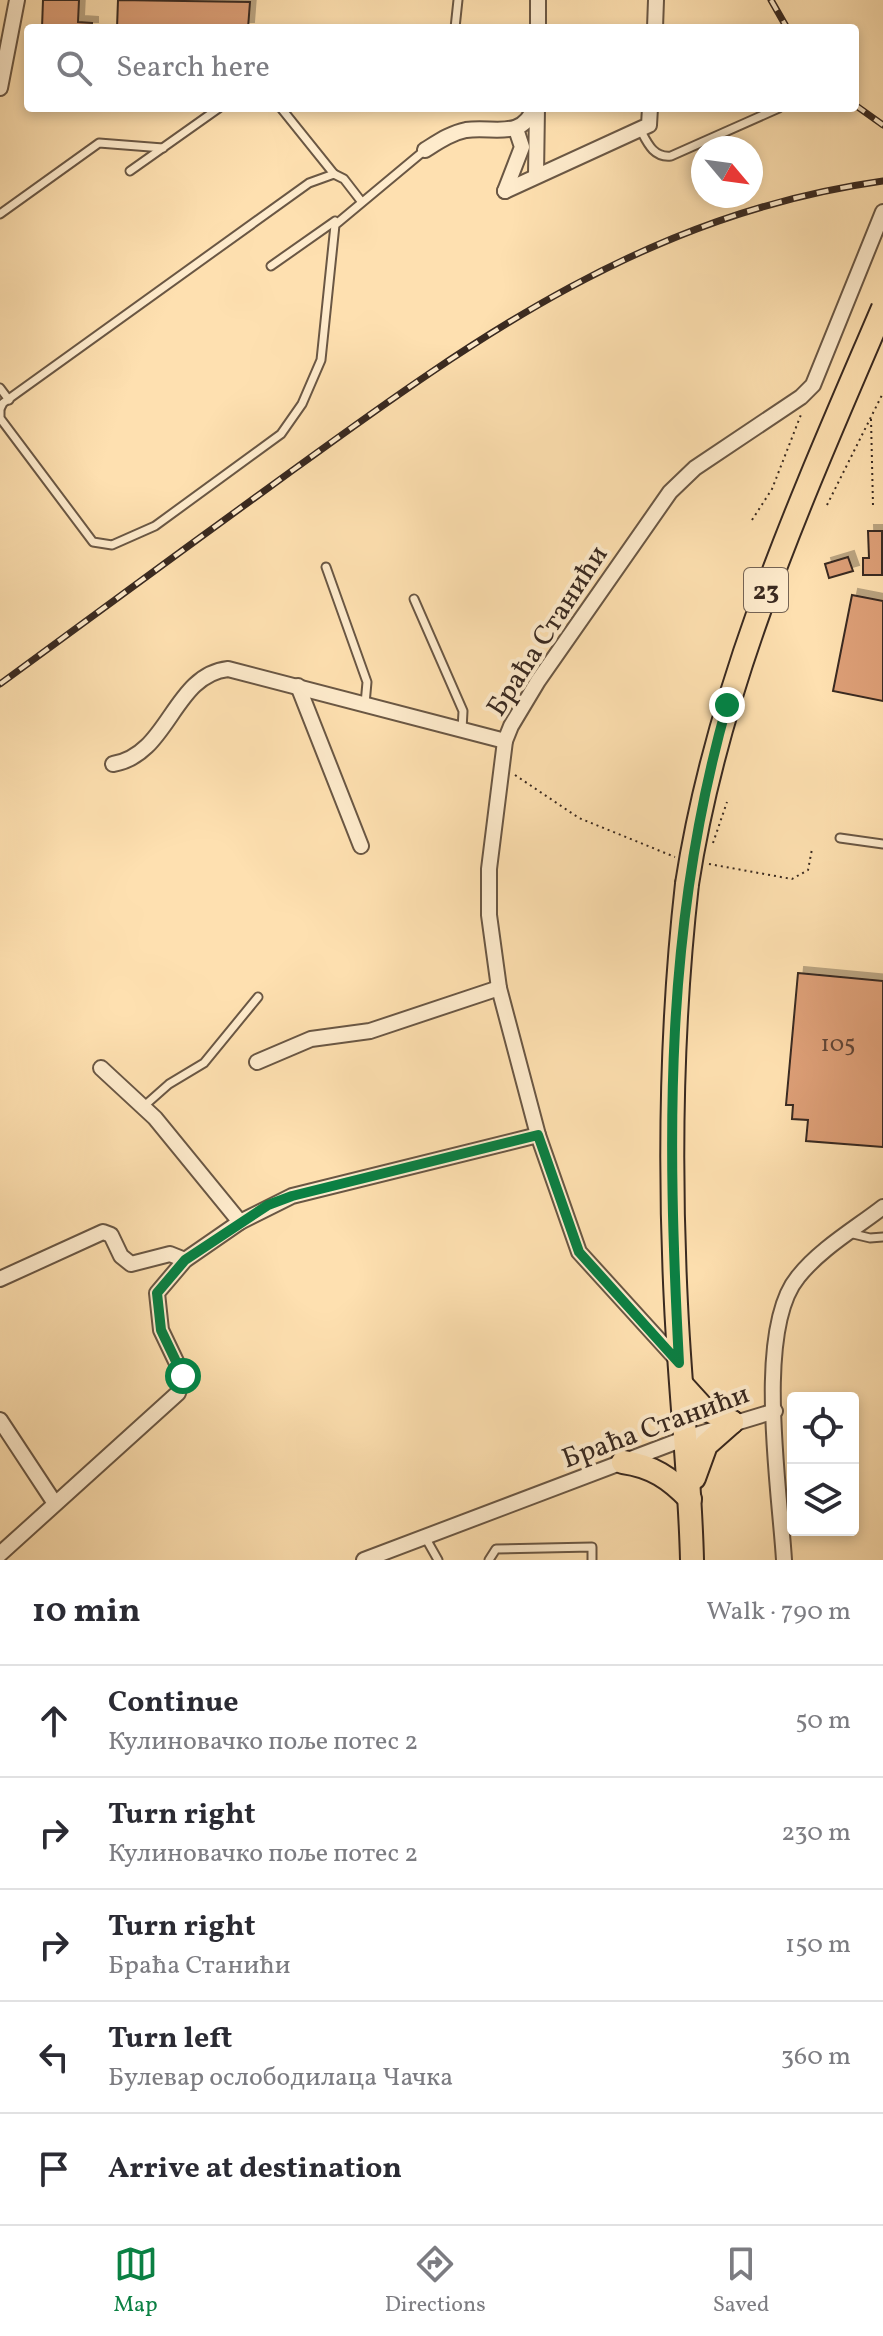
<!DOCTYPE html>
<html lang="en">
<head>
<meta charset="utf-8">
<style>
  body { margin:0; font-family:Vollkorn,serif; background:#f7f7f7; color:#2b2b33 }
  .controls { position:absolute; right:24px; bottom:24px; display:grid; overflow:hidden; border-radius:8px; box-shadow:0 4px 12px #0003 }
  .controls button { width:72px; height:72px; display:grid; place-items:center; padding:0; border:0; border-bottom:2px solid #e1e1e2; background:#fff; color:#2b2b33; font:40px sans-serif }
  .compass { position:absolute; left:691px; top:136px; width:72px; height:72px; border-radius:50%; background:#fff; box-shadow:0 4px 12px #0003; rotate:119deg }
  .stop { position:absolute; width:24px; height:24px; margin:-18px; border:6px solid #0b8043; border-radius:50%; background:#fff }
  .stop.end { background:#0b8043; border-color:#fff; box-shadow:0 2px 8px #0008 }
  .list { margin:0; padding:0; list-style:none }
  h2 { display:flex; justify-content:space-between; align-items:center; height:104px; margin:0; padding:0 32px; font-size:34px }
  h2 small { font-size:26px; font-weight:400; color:#7c7c81 }
  .list li { display:grid; grid-template-columns:52px 1fr auto; gap:24px; align-items:center; box-sizing:border-box; height:112px; padding:0 32px; border-top:2px solid #e1e1e2 }
  .list b { display:block; font-size:30px; white-space:nowrap }
  .list p { margin:0; font-size:26px; white-space:nowrap; color:#7c7c81 }
  .list em { font-size:26px; font-style:normal; color:#7c7c81 }
  .icon { flex:none; width:44px; height:44px; fill:none; stroke:currentColor; stroke-width:2; stroke-linecap:round; stroke-linejoin:round }
  .map { position:relative; flex:none; width:883px; height:1560px; overflow:hidden }
  .search { position:absolute; background:#fff; box-shadow:0 4px 12px #0003; left:24px; right:24px; top:24px; height:88px; display:flex; align-items:center; gap:20px; box-sizing:border-box; padding:0 28px; border-radius:8px; color:#7c7c81; font-size:30px }
  .sheet { height:664px; background:#fff }
  nav { display:flex; justify-content:space-around; align-items:center; box-sizing:border-box; height:112px; border-top:2px solid #e1e1e2; background:#fff; font-size:22px; color:#7c7c81 }
  nav a { display:grid; justify-items:center; gap:4px }
  nav .on { color:#0b8043 }
  .map>svg:first-child { display:block }
</style>
</head>
<body>
<div class="map">
<svg width="883" height="1560" viewBox="0 0 883 1560">
  <defs>
    <filter id="shadow"><feDropShadow dx="6" dy="-6" stdDeviation="0" flood-color="#0004"/></filter>
  </defs>
  <rect width="100%" height="100%" fill="#fee0b0"/>
  <filter id="stains"><feTurbulence type="fractalNoise" baseFrequency=".0025" numOctaves="4"/><feColorMatrix values="0 0 0 0 .2 0 0 0 0 .09 0 0 0 0 .02 0 0 0 .5 -.17"/></filter>
  <radialGradient id="worn" r=".72"><stop offset=".6" stop-color="#630" stop-opacity="0"/><stop offset="1" stop-color="#630" stop-opacity=".3"/></radialGradient>
  <!-- building -->
  <g fill="#dd9f77" stroke="#392920" stroke-width="2" filter="url(#shadow)">
    <polygon points="43,0 79,0 78,22 92,23 92,28 42,28"/>
    <polygon points="118,0 250,2 248,28 117,28"/>
    <polygon points="868,531 882,531 882,575 863,575 863,558 869,558"/>
    <polygon points="848,557 853,571 829,578 825,564"/>
    <polygon points="852,595 883,601 883,701 833,691"/>
    <polygon points="798,973 883,981 883,1147 806,1141 808,1120 792,1119 793,1105 786,1105"/>
  </g>
  <g fill="none" stroke-linecap="round" stroke-linejoin="round">
    <!-- lane casing -->
    <g stroke="#6a5744" stroke-width="11">
      <g id="lane">
        <polyline points="455,28 458,0"/>
        <polyline points="281,108 334,174"/>
        <path d="M 640,129 C 647,142 653,158 671,156 L 779,108"/>
        <polyline points="130,171 219,108"/>
        <polyline points="0,214 99,143 163,148"/>
        <polyline points="271,266 335,221"/>
        <polyline points="0,388 9,400"/>
        <polyline points="0,409 3,403 309,183 334,174 344,179 361,201"/>
        <polyline points="0,411 0,418 93,542 112,545 155,526 281,434 302,404 321,360 335,225 425,150"/>
        <polyline points="326,567 367,682 365,704"/>
        <polyline points="414,599 463,711 462,730"/>
        <polyline points="840,838 883,844"/>
        <polyline points="143,1107 169,1084 204,1063 258,997"/>
        <polyline points="849,1233 870,1238 883,1237"/>
        <polyline points="425,1537 438,1560"/>
        <polyline points="489,1560 496,1549 592,1547 592,1560"/>
      </g>
    </g>
    <!-- street casing -->
    <g stroke="#6a5744" stroke-width="18">
      <g id="street">
        <polyline points="538,28 538,0"/>
        <polyline points="655,28 656,0"/>
        <polyline points="0,88 17,0"/>
        <path d="M 425,150 C 438,142 451,133 466,130 C 494,126 522,140 534,108"/>
        <polyline points="536,175 537,108"/>
        <polyline points="505,191 649,125 650,108"/>
        <polyline points="505,191 522,147 516,129"/>
        <polyline points="298,686 361,846"/>
        <path d="M 113,764 C 169,755 173,675 228,669 L 505,741"/>
        <polyline points="257,1062 311,1039 370,1031 499,988"/>
        <polyline points="101,1068 155,1118 240,1222"/>
        <polyline points="0,1279 103,1232 111,1235 121,1256 131,1264 170,1254 185,1260"/>
        <polyline points="679,1362 579,1252 538,1135 499,988 489,915 489,869 505,741 511,726 538,681 670,492 695,468 801,397 813,385 883,212"/>
        <polyline points="0,1420 54,1502"/>
        <polyline points="0,1554 178,1393 183,1376 161,1330 157,1293 185,1260 240,1222 292,1196 538,1135"/>
        <polyline points="364,1560 686,1438 775,1411"/>
        <path d="M 784,1560 C 780,1491 754,1330 798,1277 C 820,1249 856,1228 883,1207"/>
      </g>
    </g>
    <!-- primary casing -->
    <g stroke="#392920" stroke-width="26">
      <g id="primary">
        <path d="M 687,884 C 671,1025 669,1163 676,1304 C 680,1390 690,1475 692,1560"/>
        <polyline points="682,1385 702,1407 732,1422"/>
        <path d="M 623,1462 C 652,1466 670,1478 690,1499"/>
        <polyline points="694,1478 706,1445 732,1422"/>
      </g>
    </g>
    <!-- path -->
    <g stroke="#392920" stroke-width="2" stroke-dasharray="2 4" stroke-linecap="butt">
      <polyline points="871,419 873,506"/>
      <polyline points="827,505 883,393"/>
      <polyline points="752,520 772,489 802,412"/>
      <polyline points="515,775 579,818 675,857"/>
      <polyline points="713,843 727,802"/>
      <polyline points="709,864 792,879 808,870 812,849"/>
    </g>
    <!-- lane -->
    <use href="#lane" stroke="#feebcc" stroke-width="7"/>
    <!-- street -->
    <use href="#street" stroke="#feebcc" stroke-width="14"/>
    <!-- primary -->
    <use href="#primary" stroke="#fee0b0" stroke-width="22"/>
    <!-- rail casing -->
    <g stroke="#392920" stroke-width="7">
      <g id="rail">
        <polyline points="771,0 787,28"/>
        <polyline points="855,105 883,125"/>
        <path d="M 0,684 C 98,612 195,541 293,470 C 479,335 649,214 883,181"/>
      </g>
    </g>
    <!-- rail -->
    <use href="#rail" stroke="#feebcc" stroke-width="4" stroke-dasharray="12" stroke-linecap="butt"/>
    <!-- primary-bridge casing -->
    <g stroke="#392920" stroke-width="26" stroke-linecap="butt">
      <path id="primary-bridge" d="M 687,884 C 718,682 803,495 883,308"/>
    </g>
    <!-- primary-bridge -->
    <use href="#primary-bridge" stroke="#fee0b0" stroke-width="22"/>
  </g>
  <g fill="none" stroke-linecap="round" stroke-linejoin="round">
    <!-- route -->
    <path stroke="#0b8043" stroke-width="10" d="M 183,1376 L 161,1330 L 157,1293 L 185,1260 L 268,1205 L 292,1196 L 538,1135 L 579,1252 L 679,1363 C 667,1134 664,928 727,705"/>
  </g>
  <g text-anchor="middle" stroke-width="8" stroke-linejoin="round" paint-order="stroke">
    <!-- number labels -->
    <g font-size="24" fill="#624636">
      <text x="838" y="1051">105</text>
    </g>
    <!-- shield labels -->
    <rect fill="#feebcc" stroke="#746354" stroke-width="2" x="744" y="568" width="44" height="44" rx="6"/>
    <g font-size="26" font-weight="bold" fill="#392920">
      <text x="766" y="599">23</text>
    </g>
    <!-- street labels -->
    <g font-size="28" fill="#392920" stroke="#feebcc">
      <text transform="translate(546 630) rotate(-57)" y="10">Браћа Станићи</text>
      <text transform="translate(655 1425) rotate(-20)" y="10">Браћа Станићи</text>
    </g>
  </g>
  <rect width="100%" height="100%" filter="url(#stains)"/>
  <rect width="100%" height="100%" fill="url(#worn)"/>
</svg>
<div class="controls">
<button><svg class="icon" aria-label="locate" viewBox="0 0 24 24"><circle cx="12" cy="12" r="6"/><path d="M12 2v4M12 18v4M2 12h4M18 12h4"/></svg></button>
<button><svg class="icon" aria-label="layers" viewBox="0 0 24 24"><path d="M12 4l9 5-9 5-9-5zM3 14l9 5 9-5"/></svg></button>
</div>
<svg class="compass" viewBox="-18 -18 36 36"><path d="M0-13l5 13h-10z" fill="#e53935"/><path d="M0 13l5-13h-10z" fill="#7c7c81"/></svg>
<div class="stop" style="left:183px;top:1376px"></div>
<div class="stop end" style="left:727px;top:705px"></div>
<div class="search"><svg class="icon" aria-label="search" viewBox="0 0 24 24"><circle cx="10" cy="10" r="6"/><path d="M15 15l6 6"/></svg>Search here</div>
</div>
<section class="sheet">
<h2>10 min<small>Walk · 790 m</small></h2>
<ul class="list">
<li><svg class="icon" aria-label="ahead" viewBox="0 0 24 24"><path d="M12 20V5M6 11l6-6 6 6"/></svg><div><b>Continue</b><p>Кулиновачко поље потес 2</p></div><em>50 m</em></li>
<li><svg class="icon" aria-label="right" viewBox="0 0 24 24"><path d="M7 20v-9h11M14 6l5 5-5 5"/></svg><div><b>Turn right</b><p>Кулиновачко поље потес 2</p></div><em>230 m</em></li>
<li><svg class="icon" aria-label="right" viewBox="0 0 24 24"><path d="M7 20v-9h11M14 6l5 5-5 5"/></svg><div><b>Turn right</b><p>Браћа Станићи</p></div><em>150 m</em></li>
<li><svg class="icon" aria-label="left" viewBox="0 0 24 24"><path d="M17 20v-9H6M10 6l-5 5 5 5"/></svg><div><b>Turn left</b><p>Булевар ослободилаца Чачка</p></div><em>360 m</em></li>
<li><svg class="icon" aria-label="arrive" viewBox="0 0 24 24"><path d="M6 21V4h12l-3 4 3 4H6"/></svg><div><b>Arrive at destination</b></div></li>
</ul>
</section>
<nav>
<a class="on"><svg class="icon" aria-label="map" viewBox="0 0 24 24"><path d="M3 6l6-2 6 2 6-2v14l-6 2-6-2-6 2zM9 4v14M15 6v14"/></svg>Map</a>
<a><svg class="icon" aria-label="directions" viewBox="0 0 24 24"><path d="M12 3l9 9-9 9-9-9zM9 14v-3h6M13 9l2 2-2 2"/></svg>Directions</a>
<a><svg class="icon" aria-label="saved" viewBox="0 0 24 24"><path d="M7 4h10v16l-5-4-5 4z"/></svg>Saved</a>
</nav>
</body>
</html>
